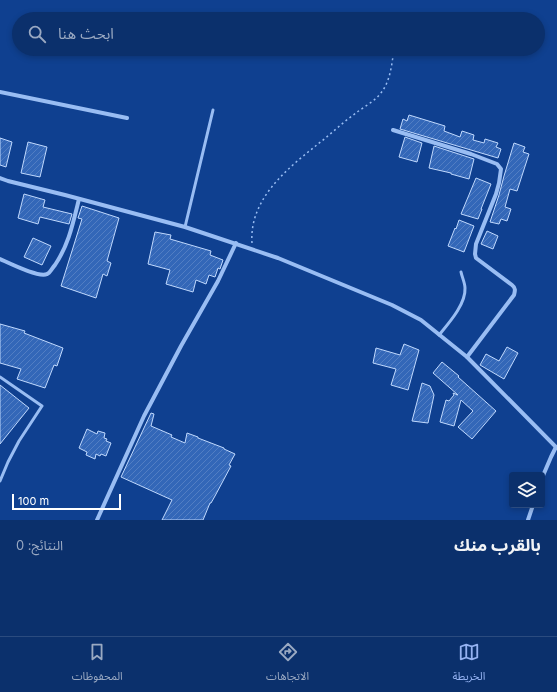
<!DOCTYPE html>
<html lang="ar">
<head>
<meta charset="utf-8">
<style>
  body { margin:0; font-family:Inter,"Noto Sans Arabic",sans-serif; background:#143872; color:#f1f3f6; direction:rtl }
  .controls { position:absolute; right:12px; bottom:12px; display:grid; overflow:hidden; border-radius:4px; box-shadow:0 2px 6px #0003 }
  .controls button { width:36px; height:36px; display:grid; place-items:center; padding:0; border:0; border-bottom:1px solid #2b4b7f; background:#0b306c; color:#f1f3f6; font:20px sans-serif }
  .scale { position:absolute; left:12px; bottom:10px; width:109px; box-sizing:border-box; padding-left:4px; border:2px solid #fff; border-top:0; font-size:11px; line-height:14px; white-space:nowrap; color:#fff; -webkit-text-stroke:3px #0f4090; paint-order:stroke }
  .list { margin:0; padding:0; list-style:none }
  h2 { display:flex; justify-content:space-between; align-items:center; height:52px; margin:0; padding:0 16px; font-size:17px }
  h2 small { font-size:13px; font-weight:400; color:#9aa9c2 }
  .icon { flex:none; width:22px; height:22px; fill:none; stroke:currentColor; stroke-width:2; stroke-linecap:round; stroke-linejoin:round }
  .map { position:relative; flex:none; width:557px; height:520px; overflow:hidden; direction:ltr }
  .search { position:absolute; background:#0b306c; box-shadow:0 2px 6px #0003; left:12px; right:12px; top:12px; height:44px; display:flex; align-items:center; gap:10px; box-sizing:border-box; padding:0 14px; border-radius:22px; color:#9aa9c2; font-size:15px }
  .sheet { height:116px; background:#0b306c }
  nav { display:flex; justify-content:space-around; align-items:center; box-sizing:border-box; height:56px; border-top:1px solid #2b4b7f; background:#0b306c; font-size:11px; color:#9aa9c2 }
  nav a { display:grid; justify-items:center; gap:2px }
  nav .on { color:#95b2f1 }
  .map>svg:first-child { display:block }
</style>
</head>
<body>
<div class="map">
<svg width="557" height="520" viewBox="0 0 557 520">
  <defs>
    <pattern id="building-hatch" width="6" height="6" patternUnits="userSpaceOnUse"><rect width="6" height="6" fill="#3367b8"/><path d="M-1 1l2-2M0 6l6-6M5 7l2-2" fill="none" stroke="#527ec3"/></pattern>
  </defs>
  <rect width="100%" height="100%" fill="#0f4090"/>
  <!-- building -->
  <g fill="url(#building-hatch)" stroke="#c0d9fe">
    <polygon points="409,115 445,126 444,131 460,137 462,131 474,135 473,140 484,143 485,139 498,143 496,147 501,149 498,158 400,129 403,119 407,121"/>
    <polygon points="405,137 422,143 417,162 399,157"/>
    <polygon points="0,138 12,142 6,167 0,165"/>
    <polygon points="28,142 47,147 40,177 21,173"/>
    <polygon points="514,143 525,147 523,152 529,154 517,191 510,189 505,207 511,209 507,221 501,219 499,224 490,222 499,195 504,176"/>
    <polygon points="434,146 474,159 469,179 451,174 451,173 429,168"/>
    <polygon points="476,178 491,184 481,209 482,209 478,219 461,214"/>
    <polygon points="24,194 45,200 43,207 72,214 69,224 40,217 38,224 18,218"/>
    <polygon points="82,206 119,218 107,261 111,263 107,276 103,274 96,298 61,286 82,219 78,218"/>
    <polygon points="459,220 474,226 464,252 448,246 455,228 456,229"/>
    <polygon points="487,231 498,236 493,249 481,244"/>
    <polygon points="155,232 171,235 170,239 211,251 210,255 223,260 220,269 218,268 215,277 209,275 206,284 196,280 193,292 166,284 170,270 148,264"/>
    <polygon points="33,238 51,246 42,265 24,257"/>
    <polygon points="0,324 25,331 24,333 63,348 57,366 54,365 45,388 17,379 21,369 0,363"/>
    <polygon points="404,344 419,350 408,390 391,385 396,369 373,363 376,348 400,355"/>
    <polygon points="507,347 518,353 504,379 480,365 486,354 499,361"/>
    <polygon points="442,362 459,376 458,377 496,411 472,439 458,427 473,411 461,400 454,426 440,422 446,400 449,401 454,395 453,393 458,395 433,373"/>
    <polygon points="422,383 430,386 434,395 428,423 412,421"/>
    <polygon points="0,385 29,408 0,444"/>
    <polygon points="151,413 154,414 151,426 172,435 171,437 185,443 187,433 198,437 198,438 224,448 224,449 235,454 229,465 231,466 215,496 211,503 210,503 203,520 162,520 172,500 121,477"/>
    <polygon points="87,429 97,434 98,431 105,433 104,438 107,439 106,441 111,443 106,456 101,454 100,456 96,454 95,459 86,455 87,452 79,448"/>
  </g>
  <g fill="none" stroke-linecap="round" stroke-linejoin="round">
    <!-- path -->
    <g stroke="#99bdf3" stroke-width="1.5" stroke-dasharray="2 3" stroke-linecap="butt">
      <polyline points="401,19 403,15"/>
      <path d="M 252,243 C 249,199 287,169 318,144 C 331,134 343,122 356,113 C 365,106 377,100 383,90 C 391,78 392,62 394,49"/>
    </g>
    <!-- lane -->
    <g stroke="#99bdf3" stroke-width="3">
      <polyline points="185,227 213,110"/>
      <path d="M 439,335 C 449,323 466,304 465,288 C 465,283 462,277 461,272"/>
      <polyline points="0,377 42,406 19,441 8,462 0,481"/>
    </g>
    <!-- street -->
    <g stroke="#99bdf3" stroke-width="4">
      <polyline points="0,92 127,118"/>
      <path d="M 393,130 L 471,154 L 497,164 L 501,169 L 499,183 L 496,194 L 476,244 L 475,254 L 476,258 L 512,285 C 516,288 515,291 514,295 L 467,357"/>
      <polyline points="0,178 8,181 65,195 185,227 278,258 392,305 421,320 467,357 557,448"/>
      <path d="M 0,259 C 9,263 39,278 47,274 C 50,273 52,268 55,265 C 69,244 73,223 79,199"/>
      <polyline points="542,478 551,457 556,447"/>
      <polyline points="97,520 144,416 181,346 218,281 236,243"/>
      <polyline points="528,520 533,505"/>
    </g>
  </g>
</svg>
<div class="controls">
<button><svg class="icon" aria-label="layers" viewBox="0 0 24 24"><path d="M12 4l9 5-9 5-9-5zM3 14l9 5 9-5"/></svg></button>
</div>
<div class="scale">100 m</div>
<div class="search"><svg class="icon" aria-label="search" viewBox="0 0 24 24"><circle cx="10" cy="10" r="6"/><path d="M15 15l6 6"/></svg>ابحث هنا</div>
</div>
<section class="sheet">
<h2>بالقرب منك<small>النتائج: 0</small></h2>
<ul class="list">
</ul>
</section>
<nav>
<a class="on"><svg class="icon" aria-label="map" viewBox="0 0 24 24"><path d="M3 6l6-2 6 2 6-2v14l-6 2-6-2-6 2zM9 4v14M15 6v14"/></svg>الخريطة</a>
<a><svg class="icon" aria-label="directions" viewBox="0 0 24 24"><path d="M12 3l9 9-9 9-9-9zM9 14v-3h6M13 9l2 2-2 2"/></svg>الاتجاهات</a>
<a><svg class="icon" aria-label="saved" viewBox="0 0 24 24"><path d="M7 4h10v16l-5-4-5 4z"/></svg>المحفوظات</a>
</nav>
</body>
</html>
